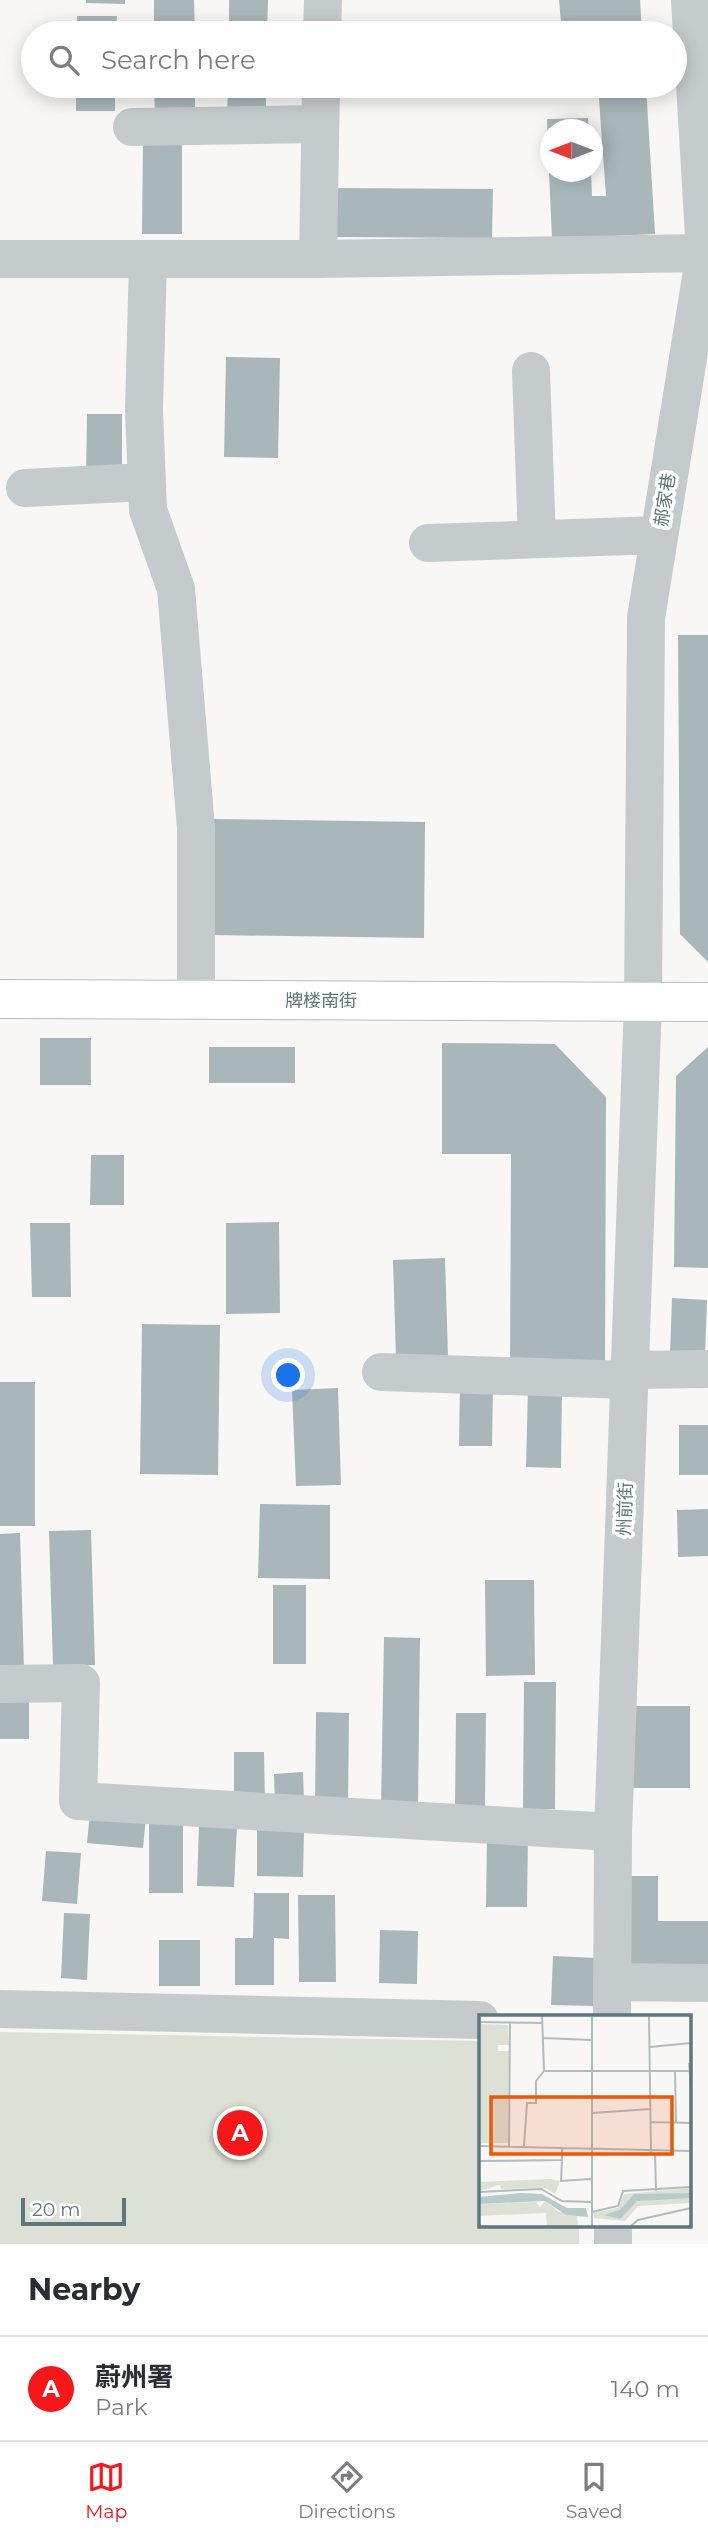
<!DOCTYPE html>
<html lang="en">
<head>
<meta charset="utf-8">
<style>
  body { margin:0; font-family:Montserrat,"Noto Sans SC",sans-serif; background:#f2f2f3; color:#2b2b33 }
  .compass { position:absolute; left:540px; top:119px; width:63px; height:63px; border-radius:50%; background:#fff; box-shadow:0 4px 18px #0003; rotate:270deg }
  .scale { position:absolute; left:21px; bottom:18px; width:105px; box-sizing:border-box; padding-left:7px; border:4px solid #5c777d; border-top:0; font-size:19px; line-height:24px; white-space:nowrap; color:#5c777d; -webkit-text-stroke:5px #fff; paint-order:stroke }
  .you { position:absolute; left:289px; top:1376px; width:24px; height:24px; margin:-18px; border:5px solid #fff; border-radius:50%; background:#1a73e8; box-shadow:0 0 0 10px #1a73e833 }
  .badge { display:grid; place-items:center; width:46px; height:46px; border-radius:50%; background:#f6171b; color:#fff; font-size:23px; font-weight:700 }
  .pin { position:absolute; translate:-50% -50%; border:4px solid #fff; box-shadow:0 2px 7px #0006 }
  .list { margin:0; padding:0; list-style:none }
  h2 { display:flex; justify-content:space-between; align-items:center; height:91px; margin:0; padding:0 28px; font-size:30px }
  h2 small { font-size:23px; font-weight:400; color:#7c7c81 }
  .list li { display:grid; grid-template-columns:46px 1fr auto; gap:21px; align-items:center; box-sizing:border-box; height:105px; padding:0 28px; border-top:2px solid #e1e1e2 }
  .list b { display:block; font-size:26px; white-space:nowrap }
  .list p { margin:0; font-size:23px; white-space:nowrap; color:#7c7c81 }
  .list em { font-size:23px; font-style:normal; color:#7c7c81 }
  .icon { flex:none; width:38px; height:38px; fill:none; stroke:currentColor; stroke-width:2; stroke-linecap:round; stroke-linejoin:round }
  .map { position:relative; flex:none; width:708px; height:2244px; overflow:hidden }
  .search { position:absolute; background:#fff; box-shadow:0 4px 18px #0003; left:21px; right:21px; top:21px; height:77px; display:flex; align-items:center; gap:18px; box-sizing:border-box; padding:0 24px; border-radius:38px; color:#7c7c81; font-size:26px }
  .sheet { height:196px; background:#fff }
  nav { display:flex; justify-content:space-around; align-items:center; box-sizing:border-box; height:98px; border-top:2px solid #e1e1e2; background:#fff; font-size:19px; color:#7c7c81 }
  nav a { display:grid; justify-items:center; gap:4px }
  nav .on { color:#f6171b }
  .map>svg:first-child { display:block }
</style>
</head>
<body>
<div class="map">
<svg width="708" height="2244" viewBox="0 0 708 2244">
  <rect width="100%" height="100%" fill="#f8f7f5"/>
  <!-- green -->
  <polygon fill="#dce0d5" points="0,2032 480,2041 480,2225 579,2225 579,2244 0,2244"/>
  <!-- building -->
  <g fill="#a9b7ba">
    <polygon points="86,0 125,0 125,4 86,3"/>
    <polygon points="154,0 194,0 195,33 154,33"/>
    <polygon points="229,0 268,0 267,33 229,33"/>
    <polygon points="559,0 640,0 642,33 562,33"/>
    <polygon points="77,16 117,16 116,33 77,33"/>
    <rect x="76" y="86" width="39" height="25"/>
    <polygon points="154,86 195,86 195,116 155,117"/>
    <polygon points="228,86 266,86 266,116 227,116"/>
    <polygon points="598,86 646,86 655,234 552,239 549,172 591,172 592,196 606,196"/>
    <polygon points="588,118 589,130 550,130 548,155 547,119"/>
    <polygon points="143,135 182,135 182,234 142,234"/>
    <polygon points="335,188 493,189 492,238 335,237"/>
    <polygon points="226,357 280,358 278,458 224,457"/>
    <polygon points="87,414 122,414 122,477 86,477"/>
    <polygon points="678,635 708,635 708,962 680,934"/>
    <polygon points="213,819 425,822 424,938 211,935"/>
    <rect x="40" y="1038" width="51" height="47"/>
    <polygon points="442,1043 555,1044 606,1097 605,1373 510,1373 511,1154 442,1154"/>
    <rect x="209" y="1047" width="86" height="36"/>
    <polygon points="708,1047 708,1268 674,1267 676,1076"/>
    <polygon points="91,1155 124,1155 124,1205 90,1205"/>
    <polygon points="279,1222 280,1313 226,1314 226,1223"/>
    <polygon points="30,1223 70,1223 71,1297 32,1297"/>
    <polygon points="445,1258 448,1356 396,1358 393,1260"/>
    <polygon points="672,1298 707,1300 705,1356 670,1354"/>
    <polygon points="142,1324 220,1325 218,1475 140,1474"/>
    <rect x="0" y="1382" width="35" height="144"/>
    <polygon points="460,1384 493,1384 492,1446 459,1446"/>
    <polygon points="528,1387 562,1387 561,1468 526,1467"/>
    <polygon points="338,1388 341,1485 296,1486 292,1390"/>
    <rect x="679" y="1425" width="29" height="50"/>
    <polygon points="260,1504 330,1505 330,1579 258,1578"/>
    <polygon points="708,1509 708,1556 678,1557 677,1510"/>
    <polygon points="91,1530 95,1665 53,1667 49,1531"/>
    <polygon points="20,1533 24,1669 0,1669 0,1534"/>
    <polygon points="485,1580 534,1580 535,1675 486,1676"/>
    <rect x="273" y="1585" width="33" height="79"/>
    <polygon points="384,1637 420,1638 418,1807 381,1807"/>
    <polygon points="524,1682 556,1682 555,1809 523,1809"/>
    <rect x="0" y="1692" width="29" height="47"/>
    <rect x="630" y="1706" width="60" height="82"/>
    <polygon points="316,1712 349,1713 348,1806 315,1806"/>
    <polygon points="456,1713 486,1713 485,1808 455,1808"/>
    <polygon points="234,1752 264,1752 265,1804 234,1804"/>
    <polygon points="303,1772 304,1803 275,1804 274,1774"/>
    <polygon points="90,1813 146,1818 143,1848 87,1843"/>
    <rect x="149" y="1823" width="34" height="70"/>
    <polygon points="199,1824 237,1826 234,1887 197,1886"/>
    <polygon points="257,1830 304,1830 303,1877 257,1876"/>
    <polygon points="487,1834 528,1835 527,1907 486,1907"/>
    <polygon points="46,1851 81,1853 77,1904 42,1901"/>
    <polygon points="625,1876 658,1876 658,1921 708,1921 708,1967 625,1968"/>
    <polygon points="254,1893 289,1893 289,1939 274,1938 274,1985 235,1985 235,1938 253,1938"/>
    <polygon points="298,1895 335,1895 336,1982 299,1982"/>
    <polygon points="64,1913 90,1914 87,1980 61,1978"/>
    <polygon points="380,1930 418,1931 417,1984 379,1983"/>
    <rect x="159" y="1940" width="41" height="46"/>
    <polygon points="553,1956 596,1958 593,2006 551,2005"/>
  </g>
  <g fill="none" stroke-linecap="round" stroke-linejoin="round">
    <!-- major casing -->
    <g stroke="#b5bdbf" stroke-width="40">
      <polyline id="major" points="0,999 708,1002"/>
    </g>
    <!-- minor -->
    <g stroke="#c5cbcd" stroke-width="38">
      <polyline points="322,33 323,0"/>
      <polyline points="132,127 320,124"/>
      <polyline points="0,259 318,259 705,253"/>
      <polyline points="148,259 144,410 148,510 176,589 196,828 196,1000"/>
      <polyline points="318,259 321,86"/>
      <polyline points="531,371 537,539"/>
      <polyline points="25,488 146,482"/>
      <polyline points="428,543 659,535"/>
      <polyline points="630,1370 708,1369"/>
      <polyline points="381,1372 629,1380"/>
      <polyline points="0,1684 81,1683 78,1801 613,1832"/>
      <polyline points="612,1982 708,1983"/>
      <polyline points="0,2009 480,2020"/>
      <polyline points="612,2016 613,1832 643,1002 646,618 705,253 690,0"/>
      <polyline points="613,2225 613,2244"/>
    </g>
    <!-- major -->
    <use href="#major" stroke="#fff" stroke-width="38"/>
  </g>
  <g text-anchor="middle" stroke-width="7" stroke-linejoin="round" paint-order="stroke">
    <!-- street labels -->
    <g font-size="18" fill="#5c777d" stroke="#fff">
      <text transform="translate(665 500) rotate(-81)" y="6">郝家巷</text>
      <text x="321" y="1007">牌楼南街</text>
      <text transform="translate(625 1509) rotate(-88)" y="6">州前街</text>
    </g>
  </g>
  <!-- overview -->
  <g transform="translate(479 2015)">
    <rect width="212" height="212" fill="#f8f7f5"/>
    <path d="M 0,9 L 29,10 L 30,30 L 19,30 L 19,36 L 30,36 L 29,128 L 0,128 ZM 72,164 L 81,166 L 76,179 L 67,173 L 22,174 L 21,170 L 0,176 L 0,167 ZM 212,173 L 212,188 L 159,191 L 146,206 L 115,203 L 115,198 L 139,193 L 145,179 ZM 66,186 L 80,197 L 98,201 L 99,211 L 68,211 L 67,198 L 0,201 L 0,189 L 57,187 L 61,192 Z" fill="#dce0d5"/>
    <path d="M 42,178 L 63,179 L 88,193 L 107,193 L 109,202 L 87,200 L 66,186 L 0,189 L 0,182 ZM 212,178 L 212,183 L 158,186 L 141,204 L 125,200 L 141,195 L 155,179 Z" fill="#b8cbcb"/>
    <path fill="none" stroke="#b1bcbe" stroke-width="2" d="M 170,0 L 172,138M 0,7 L 64,8M 64,23 L 113,25M 171,32 L 212,28M 210,48 L 212,74M 65,56 L 212,56M 196,56 L 197,108M 113,98 L 172,94M 172,107 L 212,108M 0,131 L 212,136M 30,131 L 31,7M 45,131 L 48,88 L 57,88 L 57,66 L 65,56 L 63,0M 176,138 L 177,176M 83,145 L 82,166 L 112,164M 0,146 L 83,145 L 83,132M 0,177 L 62,174 L 83,186 L 112,187M 113,197 L 139,191 L 144,176 L 212,172M 113,211 L 113,0M 152,211 L 159,205 L 212,193"/>
    <path fill="#e8590c" fill-opacity="0.15" stroke="#e8590c" stroke-width="3.5" d="M 12,82 L 193,82 L 193,139 L 12,139 Z"/>
    <rect width="212" height="212" fill="none" stroke="#5c777d" stroke-width="3.5"/>
  </g>
</svg>
<svg class="compass" viewBox="-18 -18 36 36"><path d="M0-13l5 13h-10z" fill="#e53935"/><path d="M0 13l5-13h-10z" fill="#7c7c81"/></svg>
<div class="scale">20 m</div>
<div class="you"></div>
<div class="pin badge" style="left:240px;top:2133px">A</div>
<div class="search"><svg class="icon" aria-label="search" viewBox="0 0 24 24"><circle cx="10" cy="10" r="6"/><path d="M15 15l6 6"/></svg>Search here</div>
</div>
<section class="sheet">
<h2>Nearby<small></small></h2>
<ul class="list">
<li><span class="badge">A</span><div><b>蔚州署</b><p>Park</p></div><em>140 m</em></li>
</ul>
</section>
<nav>
<a class="on"><svg class="icon" aria-label="map" viewBox="0 0 24 24"><path d="M3 6l6-2 6 2 6-2v14l-6 2-6-2-6 2zM9 4v14M15 6v14"/></svg>Map</a>
<a><svg class="icon" aria-label="directions" viewBox="0 0 24 24"><path d="M12 3l9 9-9 9-9-9zM9 14v-3h6M13 9l2 2-2 2"/></svg>Directions</a>
<a><svg class="icon" aria-label="saved" viewBox="0 0 24 24"><path d="M7 4h10v16l-5-4-5 4z"/></svg>Saved</a>
</nav>
</body>
</html>
